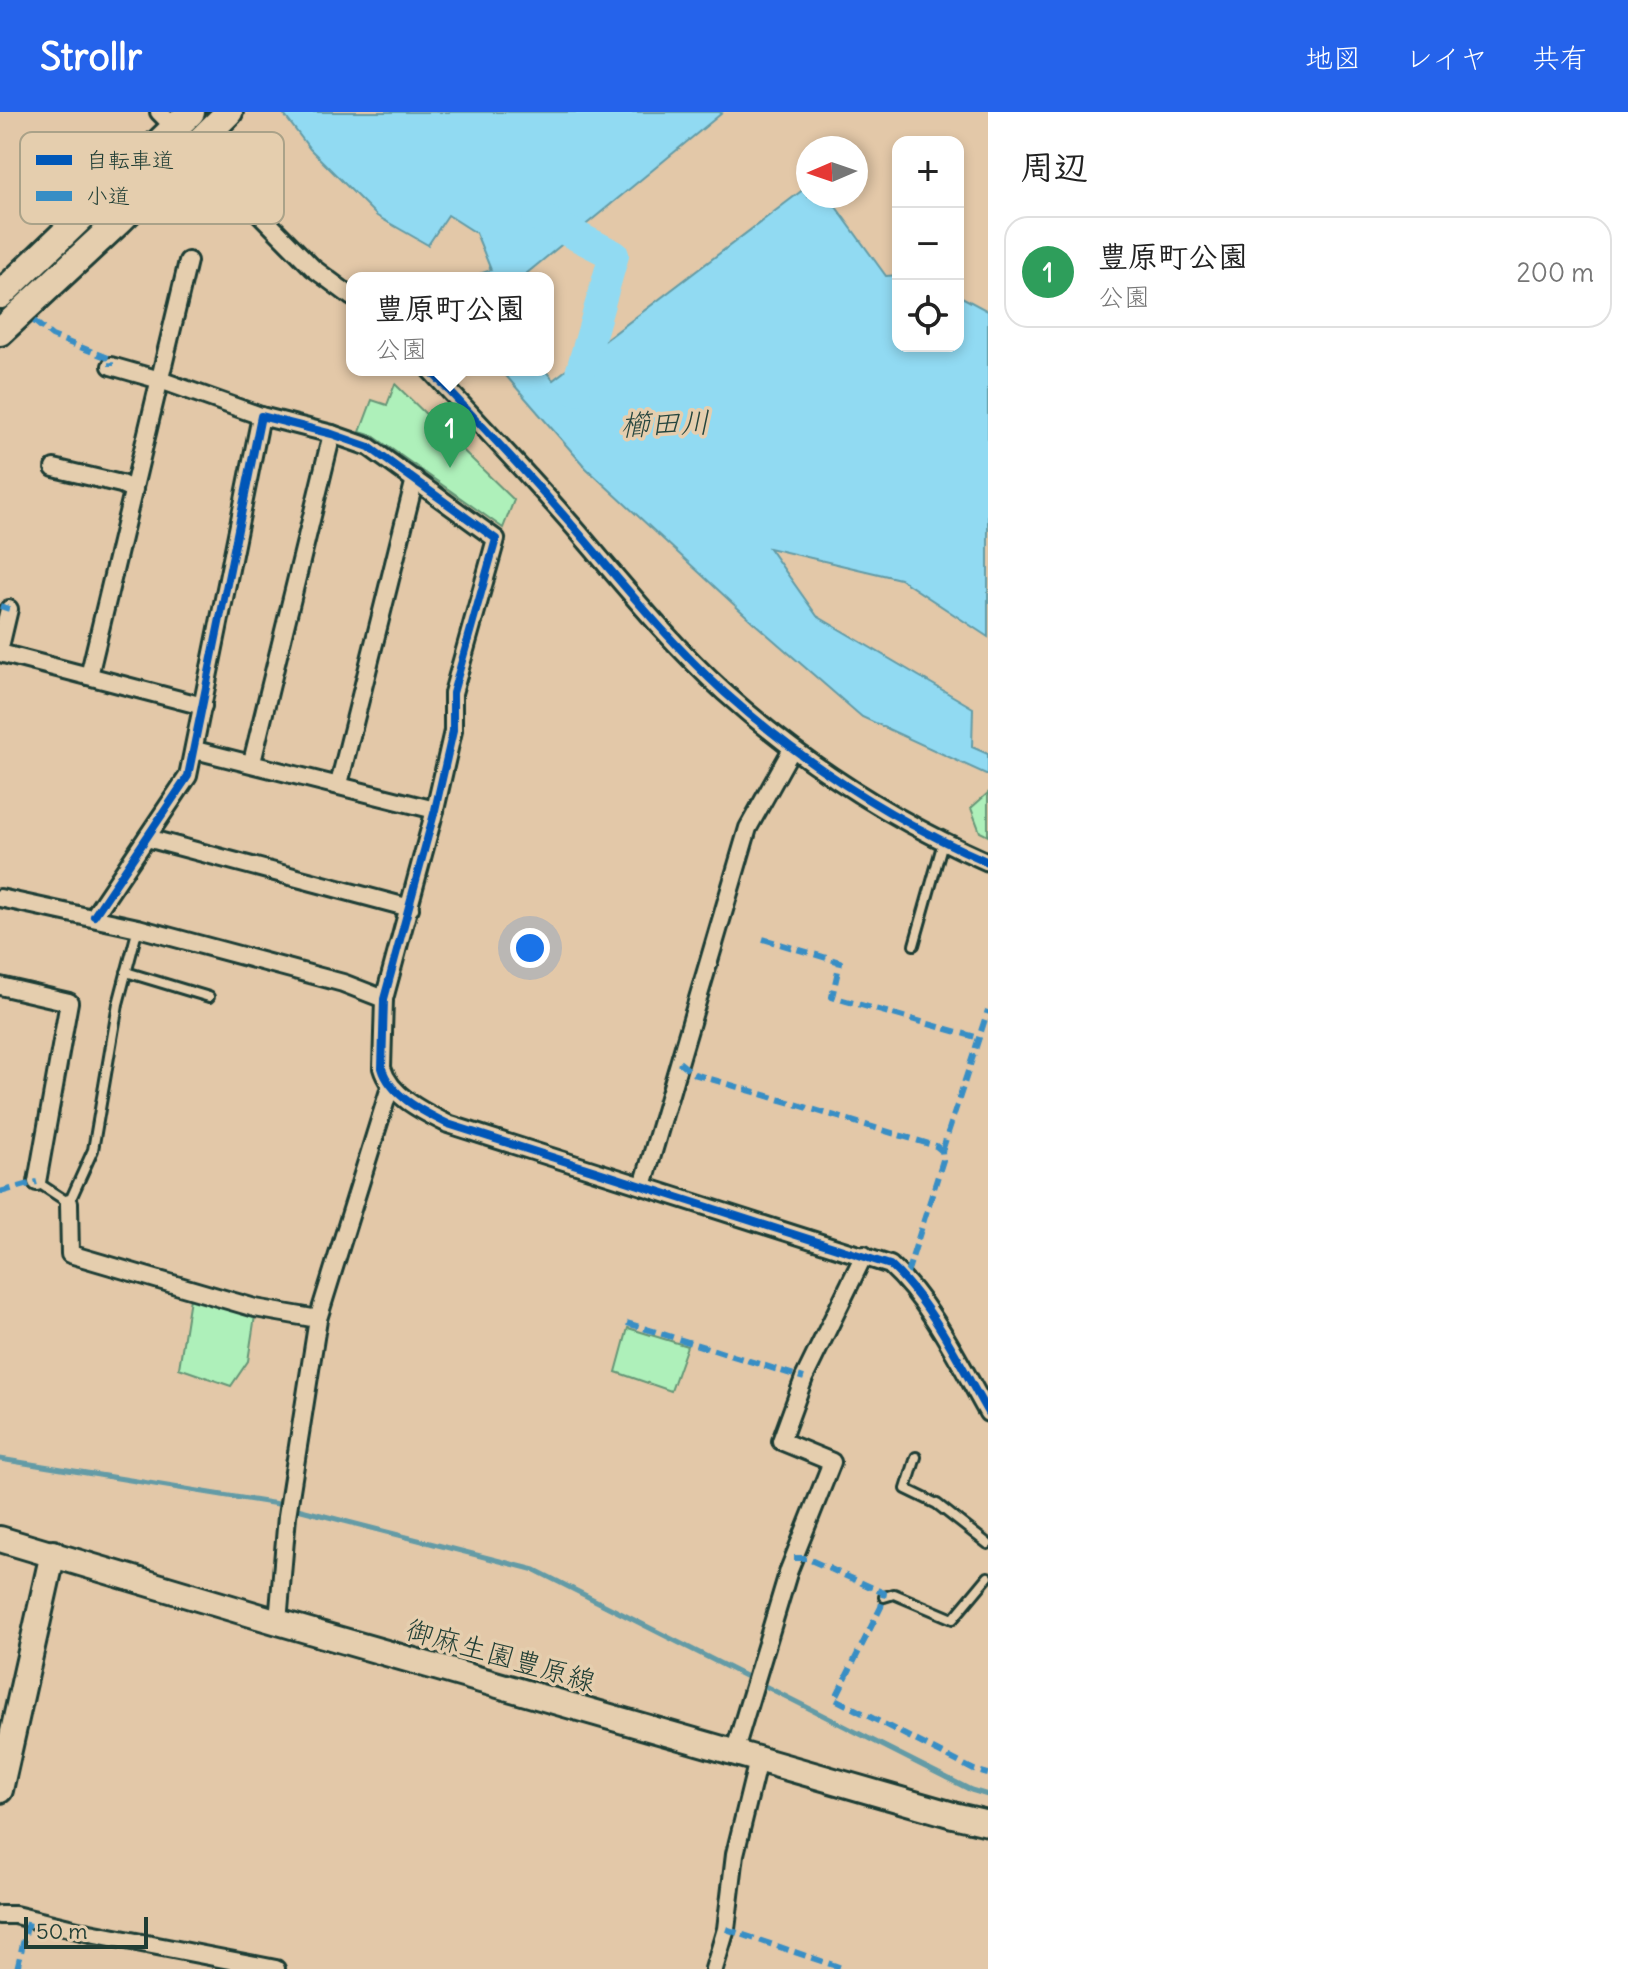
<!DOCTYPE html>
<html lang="ja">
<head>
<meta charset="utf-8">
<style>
  body { margin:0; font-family:Delius,"Klee One",sans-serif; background:#f2f2f2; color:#222 }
  .controls { position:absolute; right:24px; top:24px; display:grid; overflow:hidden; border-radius:16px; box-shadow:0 4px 12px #0003 }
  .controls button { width:72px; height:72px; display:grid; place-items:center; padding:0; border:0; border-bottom:2px solid #e0e0e0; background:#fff; color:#222; font:40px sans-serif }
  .compass { position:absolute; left:796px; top:24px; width:72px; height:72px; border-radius:50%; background:#fff; box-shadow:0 4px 12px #0003; rotate:268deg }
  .scale { position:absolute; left:24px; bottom:20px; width:124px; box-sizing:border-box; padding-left:8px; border:4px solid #1f3d34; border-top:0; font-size:22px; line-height:28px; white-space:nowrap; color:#1f3d34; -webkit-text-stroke:6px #e5ceae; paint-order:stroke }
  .you { position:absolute; left:530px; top:836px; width:28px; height:28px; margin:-20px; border:6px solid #fff; border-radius:50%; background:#1a73e8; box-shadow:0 0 0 12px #1a73e833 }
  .badge { display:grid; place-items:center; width:52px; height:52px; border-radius:50%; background:#2563eb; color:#fff; font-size:26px; font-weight:700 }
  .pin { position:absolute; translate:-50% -66px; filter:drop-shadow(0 2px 4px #0008) }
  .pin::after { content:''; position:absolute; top:42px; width:28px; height:24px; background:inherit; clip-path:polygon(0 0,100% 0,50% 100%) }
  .popup { position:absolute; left:346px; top:160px; width:208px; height:104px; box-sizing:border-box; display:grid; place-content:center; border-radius:16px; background:#fff; filter:drop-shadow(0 2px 6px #0005); font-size:26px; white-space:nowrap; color:#767676 }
  .popup b { font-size:30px; color:#222 }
  .popup::after { content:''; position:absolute; left:50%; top:100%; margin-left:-16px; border:16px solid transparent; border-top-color:#fff }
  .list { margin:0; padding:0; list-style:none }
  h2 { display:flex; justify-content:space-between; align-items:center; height:104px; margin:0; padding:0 32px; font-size:34px }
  h2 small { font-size:26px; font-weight:400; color:#767676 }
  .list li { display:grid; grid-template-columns:52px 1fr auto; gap:24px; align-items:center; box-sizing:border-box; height:112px; margin:0 16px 16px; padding:0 16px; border:2px solid #e0e0e0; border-radius:24px }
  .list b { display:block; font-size:30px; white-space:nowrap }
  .list p { margin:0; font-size:26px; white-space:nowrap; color:#767676 }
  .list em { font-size:26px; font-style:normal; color:#767676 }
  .icon { flex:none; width:44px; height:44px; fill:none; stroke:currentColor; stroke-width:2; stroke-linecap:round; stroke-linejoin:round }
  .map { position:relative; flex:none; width:988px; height:1857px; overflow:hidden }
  header { display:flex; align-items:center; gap:48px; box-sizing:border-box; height:112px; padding:0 40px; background:#2563eb; color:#fff }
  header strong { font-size:38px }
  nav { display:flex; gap:44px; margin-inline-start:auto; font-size:28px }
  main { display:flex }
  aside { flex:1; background:#fff }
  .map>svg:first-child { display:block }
</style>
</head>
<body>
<header>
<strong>Strollr</strong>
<nav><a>地図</a><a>レイヤ</a><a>共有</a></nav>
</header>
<main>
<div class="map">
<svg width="988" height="1857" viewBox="0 0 988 1857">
  <rect width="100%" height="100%" fill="#e3c8a8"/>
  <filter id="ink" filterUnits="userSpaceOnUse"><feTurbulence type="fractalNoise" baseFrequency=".0125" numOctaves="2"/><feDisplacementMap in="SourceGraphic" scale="16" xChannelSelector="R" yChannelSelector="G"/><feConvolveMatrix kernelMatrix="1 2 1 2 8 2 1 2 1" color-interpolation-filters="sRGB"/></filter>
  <g filter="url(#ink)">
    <!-- green -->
    <g fill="#aef0ba" stroke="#669677" stroke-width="2">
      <polygon points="395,272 514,388 503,416 373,324 360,320 372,288 387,293"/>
      <polygon points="988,681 988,724 980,720 971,696"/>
      <polygon points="190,1186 255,1204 248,1249 231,1274 179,1256"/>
      <polygon points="628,1216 687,1234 671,1279 616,1260"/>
    </g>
    <!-- water -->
    <g fill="#91daf2" stroke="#639ba6" stroke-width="2">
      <polygon points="282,0 720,0 722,1 521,166 468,166 491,158 476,121 448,103 428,133 377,104 310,37"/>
      <polygon points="808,74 808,84 828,84 886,164 898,163 898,234 958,234 958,183 988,199 988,525 900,467 769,436 817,504 973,596 972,635 988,642 988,663 862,605 754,511 586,356 501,258 545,258 553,268"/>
    </g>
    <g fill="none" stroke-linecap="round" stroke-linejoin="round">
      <!-- stream -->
      <polyline stroke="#639ba6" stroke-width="5" points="0,1347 278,1392 535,1458 971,1678 988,1683"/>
      <!-- river -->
      <polyline stroke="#91daf2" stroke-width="30" points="537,104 614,143 575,279"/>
      <!-- lane casing -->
      <g stroke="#1f3d34" stroke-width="14">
        <g id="lane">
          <polyline points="914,833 943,730"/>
          <polyline points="126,860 209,885"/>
          <polyline points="37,1070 69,1091 93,1038 118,892 138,816"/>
          <polyline points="916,1345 906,1377 937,1392 988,1432"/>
          <polyline points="884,1485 894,1482 953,1507 988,1465"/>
        </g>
      </g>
      <!-- street casing -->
      <g stroke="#1f3d34" stroke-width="22">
        <g id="street">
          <polyline points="159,0 313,156 352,185"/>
          <polyline points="111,254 160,268 261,304"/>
          <path d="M 430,258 C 478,310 527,361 573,414 C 622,471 669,530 724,580 C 803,651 892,708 988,750"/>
          <polyline points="54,356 121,372 134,378"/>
          <polyline points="0,535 9,497"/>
          <polyline points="0,541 203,594"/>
          <polyline points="89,564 188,149"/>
          <polyline points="195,638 435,698"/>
          <polyline points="252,650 332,322"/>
          <polyline points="339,672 415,367"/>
          <polyline points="147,726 410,796"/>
          <polyline points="0,786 138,816 343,871 384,887"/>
          <path d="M 94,804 L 188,664 L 261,304 L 332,322 L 369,335 L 496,427 L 453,581 L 453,619 L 435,698 L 384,887 L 382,956 C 390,984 424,1000 448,1012 L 890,1153 C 931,1190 961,1254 988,1301"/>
          <polyline points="0,874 69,890 37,1070"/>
          <polyline points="643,1074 748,716 792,637"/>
          <polyline points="69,1091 70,1142 255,1196 318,1207"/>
          <polyline points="278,1510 287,1404 318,1207 390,975"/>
          <polyline points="734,1641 789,1458 832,1350 781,1329 804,1266 864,1143"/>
          <polyline points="0,1803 15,1803 90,1821 276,1857"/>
          <polyline points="714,1857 726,1817 735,1742 758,1648"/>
        </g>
      </g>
      <!-- secondary casing -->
      <g stroke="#1f3d34" stroke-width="30">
        <g id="secondary">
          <polyline points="0,1427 278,1510 953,1703 988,1711"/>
          <polyline points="0,1678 53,1441"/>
        </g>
      </g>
      <!-- primary casing -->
      <g stroke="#1f3d34" stroke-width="32">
        <g id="primary">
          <polyline points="0,183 191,0"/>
          <polyline points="0,220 119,109 229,0"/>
        </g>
      </g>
      <!-- lane -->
      <use href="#lane" stroke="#e5ceae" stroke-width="8"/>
      <!-- street -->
      <use href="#street" stroke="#e5ceae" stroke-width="16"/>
      <!-- secondary -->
      <use href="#secondary" stroke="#e5ceae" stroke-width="24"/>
      <!-- primary -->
      <use href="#primary" stroke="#e5ceae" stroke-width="26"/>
      <!-- quiet -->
      <g stroke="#378ec5" stroke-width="6" stroke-dasharray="12 6" stroke-linecap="butt">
        <polyline points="34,209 52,224 111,247 111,254"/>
        <polyline points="0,494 9,497"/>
        <polyline points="763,827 840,850 832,885 979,926"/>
        <polyline points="679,950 694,962 936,1034 942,1039 943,1048 905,1168"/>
        <polyline points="942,1039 988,898"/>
        <polyline points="0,1080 37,1070"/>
        <polyline points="627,1211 804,1266"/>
        <polyline points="794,1446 806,1446 884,1481 881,1495 835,1587 974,1658 988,1662"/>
        <polyline points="726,1817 845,1857"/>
        <polyline points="17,1857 29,1806"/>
      </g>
      <!-- cycleway casing -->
      <g stroke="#e5ceae" stroke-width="13">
        <g id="cycleway">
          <path d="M 430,258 C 478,310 527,361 573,414 C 622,471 669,530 724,580 C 803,651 892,708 988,750"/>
          <path d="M 94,804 L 188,664 L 261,304 L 332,322 L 369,335 L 496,427 L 453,581 L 453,619 L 435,698 L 384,887 L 382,956 C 390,984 424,1000 448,1012 L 890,1153 C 931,1190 961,1254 988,1301"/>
        </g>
      </g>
      <!-- cycleway -->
      <use href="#cycleway" stroke="#0057b8" stroke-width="8"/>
    </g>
  </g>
  <g text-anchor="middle" stroke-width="7" stroke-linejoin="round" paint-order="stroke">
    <!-- street labels -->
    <g font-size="28" fill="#1f3d34" stroke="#e5ceae">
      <text transform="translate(501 1543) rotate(16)" y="10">御麻生園豊原線</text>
    </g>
    <!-- water labels -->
    <g font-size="30" font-style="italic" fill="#25453e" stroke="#e5ceae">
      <text transform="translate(665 312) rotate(-2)" y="10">櫛田川</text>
    </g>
  </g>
  <!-- legend -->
  <rect x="20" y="20" width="264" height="92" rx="12" fill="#e5ceae" stroke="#aaa289" stroke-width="2"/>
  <rect x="36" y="43" width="36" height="10" fill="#0057b8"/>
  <rect x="36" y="79" width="36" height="10" fill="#378ec5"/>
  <g font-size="22" fill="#1f3d34">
    <text x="86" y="56">自転車道</text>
    <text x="86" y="92">小道</text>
  </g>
</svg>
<div class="controls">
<button>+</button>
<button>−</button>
<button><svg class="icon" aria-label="locate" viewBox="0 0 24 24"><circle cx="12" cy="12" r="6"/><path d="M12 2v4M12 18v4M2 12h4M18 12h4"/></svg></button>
</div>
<svg class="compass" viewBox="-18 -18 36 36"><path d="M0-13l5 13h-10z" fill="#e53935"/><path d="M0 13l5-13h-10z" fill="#767676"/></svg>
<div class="scale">50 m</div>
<div class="you"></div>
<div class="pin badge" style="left:450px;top:356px;background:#2e9e5b">1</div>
<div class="popup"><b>豊原町公園</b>公園</div>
</div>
<aside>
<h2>周辺<small></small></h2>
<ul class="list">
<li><span class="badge" style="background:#2e9e5b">1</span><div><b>豊原町公園</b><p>公園</p></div><em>200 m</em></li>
</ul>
</aside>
</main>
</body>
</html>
